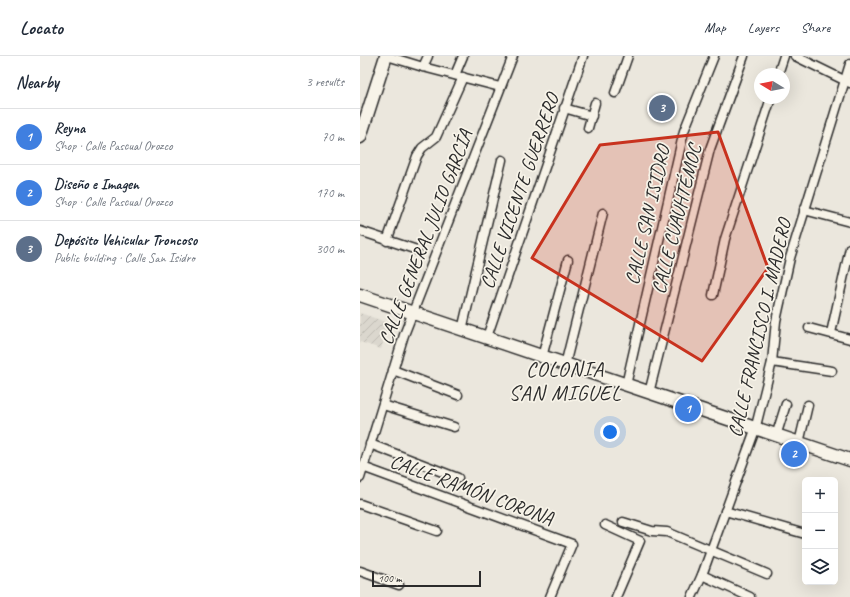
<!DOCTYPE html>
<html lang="en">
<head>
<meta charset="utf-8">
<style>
  body { margin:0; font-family:Caveat,sans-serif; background:#f6f6f7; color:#1f2937 }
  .controls { position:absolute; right:12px; bottom:12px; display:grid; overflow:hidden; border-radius:6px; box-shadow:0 4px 16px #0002 }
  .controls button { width:36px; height:36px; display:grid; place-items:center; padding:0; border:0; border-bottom:1px solid #e0e1e3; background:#fff; color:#1f2937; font:20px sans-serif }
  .compass { position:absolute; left:394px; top:12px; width:36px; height:36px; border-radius:50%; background:#fff; box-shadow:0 4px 16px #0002; rotate:280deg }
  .scale { position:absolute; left:12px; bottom:10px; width:109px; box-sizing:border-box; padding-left:4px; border:2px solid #2b2b2b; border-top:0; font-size:11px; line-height:14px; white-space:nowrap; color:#2b2b2b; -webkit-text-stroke:3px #f7f3e8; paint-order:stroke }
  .you { position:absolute; left:250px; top:376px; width:14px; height:14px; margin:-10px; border:3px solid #fff; border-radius:50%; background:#1a73e8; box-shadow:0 0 0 6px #1a73e833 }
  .badge { display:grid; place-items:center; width:26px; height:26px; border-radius:50%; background:#c8321e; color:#fff; font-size:13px; font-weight:700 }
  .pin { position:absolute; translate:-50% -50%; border:2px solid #fff; box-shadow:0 1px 4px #0006 }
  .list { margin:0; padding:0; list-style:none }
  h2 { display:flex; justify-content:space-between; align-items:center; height:52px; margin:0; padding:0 16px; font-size:17px }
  h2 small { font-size:13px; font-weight:400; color:#747a83 }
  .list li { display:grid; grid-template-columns:26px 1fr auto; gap:12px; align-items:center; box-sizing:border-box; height:56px; padding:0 16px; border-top:1px solid #e0e1e3 }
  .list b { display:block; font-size:15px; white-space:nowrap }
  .list p { margin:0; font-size:13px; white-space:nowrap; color:#747a83 }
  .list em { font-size:13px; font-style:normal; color:#747a83 }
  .icon { flex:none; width:22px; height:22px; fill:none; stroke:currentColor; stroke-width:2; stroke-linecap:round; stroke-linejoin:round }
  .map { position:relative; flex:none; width:490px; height:541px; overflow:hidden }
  header { display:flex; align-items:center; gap:24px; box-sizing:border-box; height:56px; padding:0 20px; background:#fff; border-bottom:1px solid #e0e1e3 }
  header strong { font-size:19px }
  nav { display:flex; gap:22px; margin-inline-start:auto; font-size:14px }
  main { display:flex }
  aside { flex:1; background:#fff }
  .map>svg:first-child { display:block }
</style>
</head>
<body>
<header>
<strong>Locato</strong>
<nav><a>Map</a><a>Layers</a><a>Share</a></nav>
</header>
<main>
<aside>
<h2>Nearby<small>3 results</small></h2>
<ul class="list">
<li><span class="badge" style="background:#3f7fe0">1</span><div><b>Reyna</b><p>Shop · Calle Pascual Orozco</p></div><em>70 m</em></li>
<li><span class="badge" style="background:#3f7fe0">2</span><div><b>Diseño e Imagen</b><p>Shop · Calle Pascual Orozco</p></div><em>170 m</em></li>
<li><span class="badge" style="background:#5c6f8a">3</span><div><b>Depósito Vehicular Troncoso</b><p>Public building · Calle San Isidro</p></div><em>300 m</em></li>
</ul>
</aside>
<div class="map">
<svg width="490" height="541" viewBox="0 0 490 541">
  <defs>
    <pattern id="industrial-furrows" width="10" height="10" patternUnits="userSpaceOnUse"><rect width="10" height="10" fill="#dbd7ce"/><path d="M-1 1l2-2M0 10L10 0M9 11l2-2" fill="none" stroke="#bcb9b1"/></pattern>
  </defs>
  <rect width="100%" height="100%" fill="#ebe7dd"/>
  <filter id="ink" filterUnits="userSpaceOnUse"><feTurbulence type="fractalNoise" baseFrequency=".025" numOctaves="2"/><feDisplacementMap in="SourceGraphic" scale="8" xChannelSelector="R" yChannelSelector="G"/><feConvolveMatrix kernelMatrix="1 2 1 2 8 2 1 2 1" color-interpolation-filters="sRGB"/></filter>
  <g filter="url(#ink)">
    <!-- industrial -->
    <polygon fill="url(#industrial-furrows)" points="0,257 29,267 21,293 0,286"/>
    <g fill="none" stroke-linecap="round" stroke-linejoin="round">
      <!-- street casing -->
      <g stroke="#2b2b2b" stroke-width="11">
        <g id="street">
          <polyline points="27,0 63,11 140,31"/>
          <polyline points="435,0 490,27"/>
          <polyline points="63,11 68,0"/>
          <polyline points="418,18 424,0"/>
          <polyline points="95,19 103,0"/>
          <polyline points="255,37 268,0"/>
          <polyline points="204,52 232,60"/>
          <polyline points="228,72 235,47"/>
          <polyline points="444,154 490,166"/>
          <polyline points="0,175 57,194"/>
          <polyline points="27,185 57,100 62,92 76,81 103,21"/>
          <polyline points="353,239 365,183 411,42"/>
          <polyline points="449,272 490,283"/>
          <polyline points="102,274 142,104"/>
          <polyline points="471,277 490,192"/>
          <polyline points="127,281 223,0"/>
          <polyline points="182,301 208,204"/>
          <polyline points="412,306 472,315"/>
          <polyline points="205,309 243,157"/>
          <polyline points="33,314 98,339"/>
          <polyline points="266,329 324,75 354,0"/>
          <polyline points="289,337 350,93 384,0"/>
          <polyline points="23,349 94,371"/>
          <polyline points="416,380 426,348"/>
          <polyline points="439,387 448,349"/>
          <polyline points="10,388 98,422"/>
          <polyline points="0,410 212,488 190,541"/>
          <polyline points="0,422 44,279 153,0"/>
          <polyline points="0,448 77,475"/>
          <polyline points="365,455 445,478"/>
          <polyline points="263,466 292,475 307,476 407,518"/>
          <polyline points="245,469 280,485 256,541"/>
          <polyline points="0,515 39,529"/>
          <polyline points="342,519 390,541"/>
          <polyline points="332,541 342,519 395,374 412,306 416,265 430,202 490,8"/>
        </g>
      </g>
      <!-- secondary casing -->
      <g stroke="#2b2b2b" stroke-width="15">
        <g id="secondary">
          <polyline points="0,81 26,0"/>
          <polyline points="0,239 490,404"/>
        </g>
      </g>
      <!-- street -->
      <use href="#street" stroke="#f7f3e8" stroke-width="8"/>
      <!-- secondary -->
      <use href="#secondary" stroke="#f7f3e8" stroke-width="12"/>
    </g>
  </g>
  <!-- marked area -->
  <path fill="#c8321e" fill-opacity="0.2" stroke="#c8321e" stroke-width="3" stroke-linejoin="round" d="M 358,76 L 408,212 L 342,305 L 172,202 L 240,89 Z"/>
  <g text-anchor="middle" stroke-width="3.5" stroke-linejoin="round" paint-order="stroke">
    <!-- street labels -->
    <g font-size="20" fill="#2b2b2b" stroke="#f7f3e8">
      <text transform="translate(159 135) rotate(-71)" y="7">CALLE VICENTE GUERRERO</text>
      <text transform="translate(287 159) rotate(-77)" y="7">CALLE SAN ISIDRO</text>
      <text transform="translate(316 163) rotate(-76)" y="7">CALLE CUAUHTÉMOC</text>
      <text transform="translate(65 181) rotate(-69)" y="7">CALLE GENERAL JULIO GARCÍA</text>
      <text transform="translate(399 272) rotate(-77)" y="7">CALLE FRANCISCO I. MADERO</text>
      <text transform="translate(112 433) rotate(20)" y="7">CALLE RAMÓN CORONA</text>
    </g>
    <!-- neighbourhood labels -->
    <g font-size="21" letter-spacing="1" fill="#2b2b2b" stroke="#f7f3e8">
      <text x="205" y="320">COLONIA<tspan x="205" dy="24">SAN MIGUEL</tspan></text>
    </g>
  </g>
</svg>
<div class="controls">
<button>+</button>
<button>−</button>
<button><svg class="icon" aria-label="layers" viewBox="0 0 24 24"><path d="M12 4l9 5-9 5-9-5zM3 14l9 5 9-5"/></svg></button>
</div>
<svg class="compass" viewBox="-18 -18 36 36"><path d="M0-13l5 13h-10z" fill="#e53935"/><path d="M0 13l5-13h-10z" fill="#747a83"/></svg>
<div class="scale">100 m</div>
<div class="you"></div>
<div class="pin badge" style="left:328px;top:353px;background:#3f7fe0">1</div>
<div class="pin badge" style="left:434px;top:398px;background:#3f7fe0">2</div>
<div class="pin badge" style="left:302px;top:52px;background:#5c6f8a">3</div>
</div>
</main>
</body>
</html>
